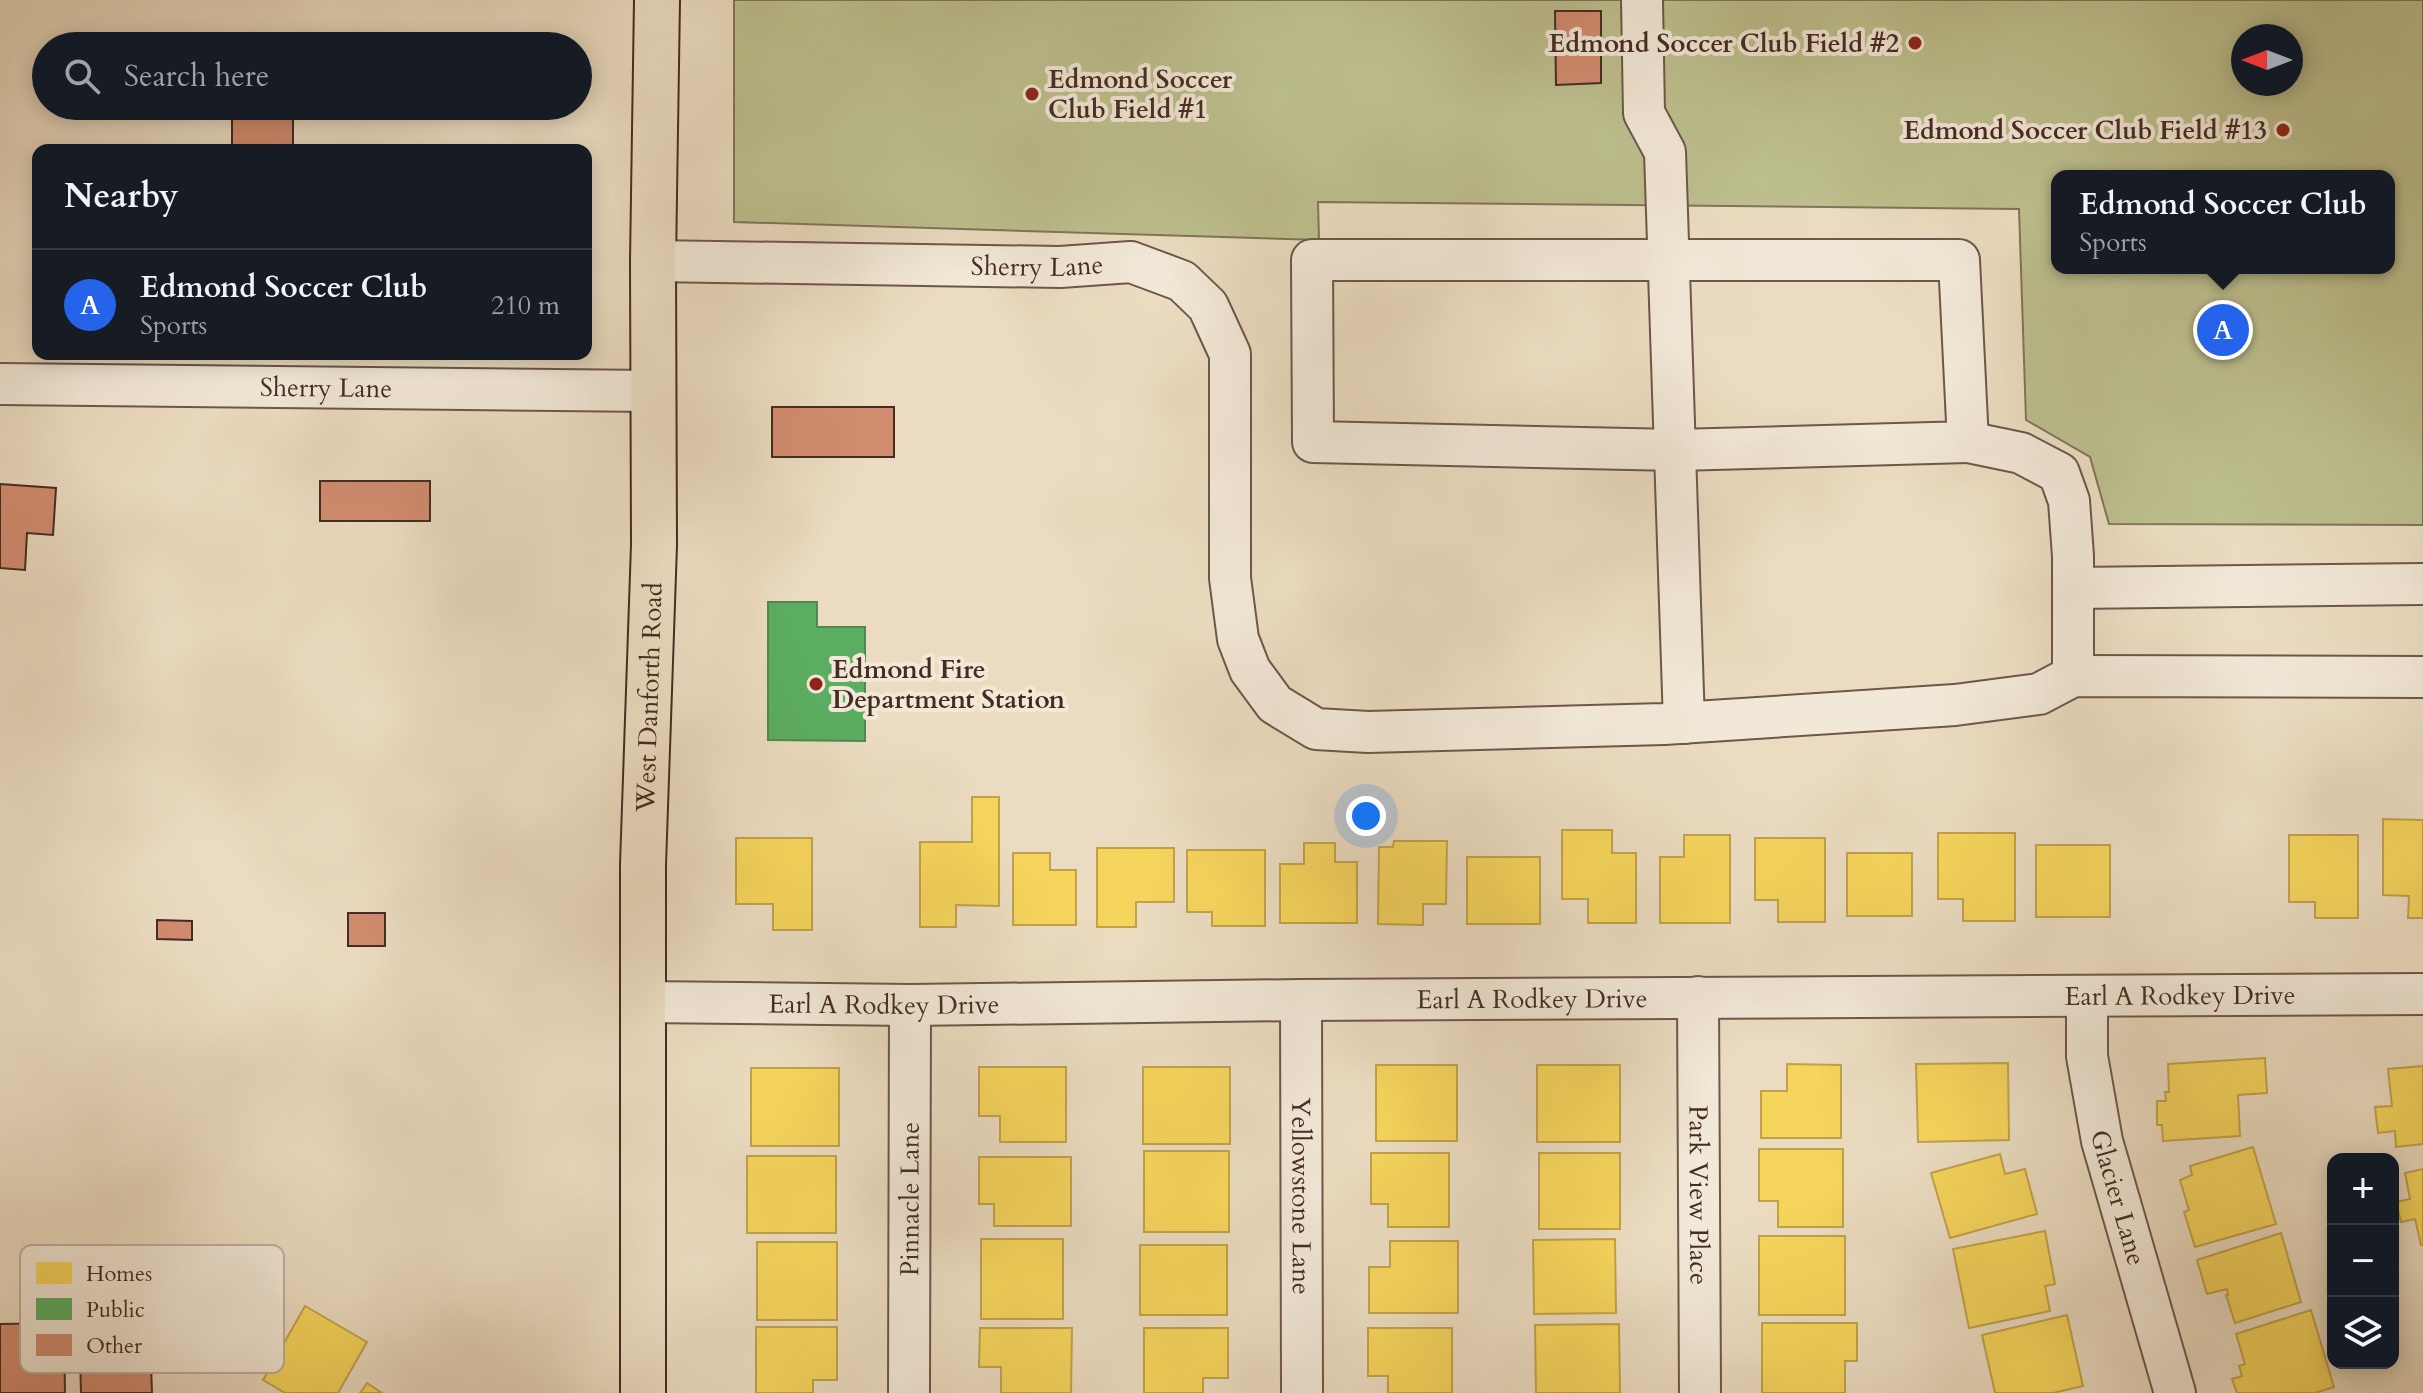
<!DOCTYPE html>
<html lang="en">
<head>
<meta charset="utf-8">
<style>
  body { margin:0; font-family:Cardo,serif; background:#242831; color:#f1f3f6 }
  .controls { position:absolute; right:24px; bottom:24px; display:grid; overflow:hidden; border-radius:16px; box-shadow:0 4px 20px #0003 }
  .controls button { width:72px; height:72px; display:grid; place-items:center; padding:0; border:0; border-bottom:2px solid #363941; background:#171b24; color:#f1f3f6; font:40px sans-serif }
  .compass { position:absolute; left:2231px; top:24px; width:72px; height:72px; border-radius:50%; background:#171b24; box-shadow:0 4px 20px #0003; rotate:270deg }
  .you { position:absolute; left:1366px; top:816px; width:28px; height:28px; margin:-20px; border:6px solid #fff; border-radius:50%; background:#1a73e8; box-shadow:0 0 0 12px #1a73e833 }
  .badge { display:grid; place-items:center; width:52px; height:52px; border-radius:50%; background:#2563eb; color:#fff; font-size:26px; font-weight:700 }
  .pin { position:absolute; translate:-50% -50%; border:4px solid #fff; box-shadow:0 2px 8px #0006 }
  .popup { position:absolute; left:2051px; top:170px; width:344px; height:104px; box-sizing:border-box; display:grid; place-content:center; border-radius:16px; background:#171b24; filter:drop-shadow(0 2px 6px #0005); font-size:26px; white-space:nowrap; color:#9ea1a6 }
  .popup b { font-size:30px; color:#f1f3f6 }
  .popup::after { content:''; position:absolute; left:50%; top:100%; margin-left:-16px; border:16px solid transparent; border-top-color:#171b24 }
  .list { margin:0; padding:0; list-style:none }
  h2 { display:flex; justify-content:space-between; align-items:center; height:104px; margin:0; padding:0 32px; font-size:34px }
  h2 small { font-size:26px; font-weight:400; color:#9ea1a6 }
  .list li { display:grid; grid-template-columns:52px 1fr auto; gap:24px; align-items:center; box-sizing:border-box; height:112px; padding:0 32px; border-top:2px solid #363941 }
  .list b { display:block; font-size:30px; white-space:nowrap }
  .list p { margin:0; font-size:26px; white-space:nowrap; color:#9ea1a6 }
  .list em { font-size:26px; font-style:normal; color:#9ea1a6 }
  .icon { flex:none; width:44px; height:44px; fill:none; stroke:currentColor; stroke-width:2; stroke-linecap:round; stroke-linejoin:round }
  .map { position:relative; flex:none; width:2423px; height:1393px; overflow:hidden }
  .search { position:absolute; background:#171b24; box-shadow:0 4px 20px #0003; left:32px; top:32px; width:560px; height:88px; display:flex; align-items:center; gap:20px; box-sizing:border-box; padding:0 28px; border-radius:44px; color:#9ea1a6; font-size:30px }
  .panel { position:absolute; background:#171b24; box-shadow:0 4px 20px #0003; left:32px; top:144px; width:560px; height:216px; border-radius:16px }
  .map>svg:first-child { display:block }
</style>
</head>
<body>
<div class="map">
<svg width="2423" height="1393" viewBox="0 0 2423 1393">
  <rect width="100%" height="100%" fill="#ebdcc1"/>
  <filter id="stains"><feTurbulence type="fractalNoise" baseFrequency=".0025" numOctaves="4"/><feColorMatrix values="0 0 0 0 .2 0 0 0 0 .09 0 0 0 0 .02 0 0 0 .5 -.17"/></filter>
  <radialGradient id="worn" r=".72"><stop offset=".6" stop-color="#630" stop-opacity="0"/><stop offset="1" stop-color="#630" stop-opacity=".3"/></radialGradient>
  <!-- green -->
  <path fill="#bdbf8e" stroke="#807558" stroke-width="2" fill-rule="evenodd" d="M 734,0 L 2423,0 L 2423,525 L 2109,524 L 2090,457 L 2026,420 L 2019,209 L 1318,202 L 1319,240 L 734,222 ZM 2243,36 L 2291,36 L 2291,84 L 2243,84 ZM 2057,176 L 2389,176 L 2389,268 L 2057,268 Z"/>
  <!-- homes -->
  <g fill="#f6d55c" stroke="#c1a24b" stroke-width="2">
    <polygon points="972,797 999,797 999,906 956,905 956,927 920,927 920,842 972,842"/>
    <polygon points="2383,819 2423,820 2423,918 2408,918 2409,896 2383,895"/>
    <polygon points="1562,830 1612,830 1612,853 1636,853 1636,923 1588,923 1588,899 1562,899"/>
    <polygon points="1938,833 2015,833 2015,921 1963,921 1963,899 1938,899"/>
    <polygon points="1684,835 1730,835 1730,923 1660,923 1660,857 1684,857"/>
    <polygon points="2289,835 2358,835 2358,918 2315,918 2315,902 2289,902"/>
    <polygon points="736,838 812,838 812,930 773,930 773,904 736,904"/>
    <polygon points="1755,838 1825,838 1825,922 1778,922 1778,900 1755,900"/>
    <polygon points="1394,841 1447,841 1446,904 1423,904 1423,925 1378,924 1379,847 1393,847"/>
    <polygon points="1304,843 1335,843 1335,862 1357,862 1357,923 1280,923 1280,864 1304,864"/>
    <rect x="2036" y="845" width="74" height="72"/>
    <polygon points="1097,848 1174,848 1174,902 1136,902 1136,927 1097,927"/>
    <polygon points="1187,850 1265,850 1265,926 1212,926 1212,912 1187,912"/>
    <polygon points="1013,853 1050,853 1050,870 1076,870 1076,925 1013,925"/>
    <rect x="1847" y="853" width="65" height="63"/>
    <rect x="1467" y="857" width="73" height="67"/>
    <polygon points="2265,1058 2267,1093 2238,1095 2240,1136 2163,1141 2162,1125 2157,1125 2157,1101 2166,1101 2165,1092 2169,1092 2168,1064"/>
    <polygon points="2008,1063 2009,1140 1918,1142 1916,1064"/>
    <polygon points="1787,1064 1841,1065 1841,1138 1761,1138 1761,1091 1787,1091"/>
    <rect x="1376" y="1065" width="81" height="76"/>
    <rect x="1537" y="1065" width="83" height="77"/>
    <polygon points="2423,1066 2423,1144 2396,1147 2395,1131 2378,1133 2375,1107 2392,1106 2388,1069"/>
    <polygon points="979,1067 1066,1067 1066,1142 1000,1142 1000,1116 979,1116"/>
    <rect x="1143" y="1067" width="87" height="77"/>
    <rect x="751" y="1068" width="88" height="78"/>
    <polygon points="2253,1147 2276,1224 2195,1247 2184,1212 2189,1210 2180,1180 2192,1175 2190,1166"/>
    <polygon points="1759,1149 1843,1149 1843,1227 1778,1227 1778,1201 1759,1201"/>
    <rect x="1144" y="1151" width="85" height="81"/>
    <polygon points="1371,1153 1449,1153 1449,1227 1388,1227 1388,1204 1371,1204"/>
    <rect x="1539" y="1153" width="81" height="76"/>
    <polygon points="2000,1154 2005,1174 2025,1169 2037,1214 1950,1238 1931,1173"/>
    <rect x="747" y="1156" width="89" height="77"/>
    <polygon points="979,1157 1071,1157 1071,1226 994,1226 994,1204 979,1204"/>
    <polygon points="2423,1169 2423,1245 2421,1245 2415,1219 2401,1222 2396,1202 2410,1199 2405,1173"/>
    <polygon points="2045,1231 2055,1284 2045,1286 2050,1311 1969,1328 1953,1249"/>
    <polygon points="2281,1233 2301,1302 2235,1323 2226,1295 2228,1295 2227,1289 2207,1294 2197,1260"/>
    <rect x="1759" y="1236" width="86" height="79"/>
    <rect x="981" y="1239" width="82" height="80"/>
    <polygon points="1615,1239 1616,1313 1534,1314 1533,1240"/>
    <polygon points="1390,1241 1458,1241 1458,1313 1369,1313 1369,1267 1390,1267"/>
    <rect x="757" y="1242" width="80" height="78"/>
    <rect x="1140" y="1245" width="87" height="70"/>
    <polygon points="305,1306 367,1342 338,1393 285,1393 263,1380"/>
    <polygon points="2311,1310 2334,1387 2315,1393 2237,1393 2232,1379 2242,1376 2239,1366 2245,1364 2236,1334"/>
    <polygon points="2067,1315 2083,1386 2053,1393 1995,1393 1982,1335"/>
    <polygon points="1762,1323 1857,1323 1857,1361 1845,1361 1845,1393 1762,1393"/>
    <polygon points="1619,1324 1620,1393 1536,1393 1535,1325"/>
    <polygon points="756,1327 837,1327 837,1380 813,1380 813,1393 756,1393"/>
    <polygon points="980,1328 1072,1328 1071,1393 1001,1393 1001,1367 979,1367"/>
    <polygon points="1144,1328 1228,1328 1228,1378 1203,1378 1203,1393 1144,1393"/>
    <polygon points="1368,1328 1452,1328 1452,1393 1388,1393 1388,1376 1368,1376"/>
    <polygon points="367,1383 382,1393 360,1393"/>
  </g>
  <!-- public -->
  <polygon fill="#5aae61" stroke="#53874e" stroke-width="2" points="768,602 817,602 817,627 865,627 865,741 768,740"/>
  <!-- building -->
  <g fill="#d28c70" stroke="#442b23" stroke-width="2">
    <polygon points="1555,11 1601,11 1601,83 1556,85"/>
    <rect x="232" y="110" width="61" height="40"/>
    <rect x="144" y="147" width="61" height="3"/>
    <rect x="772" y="407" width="122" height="50"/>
    <rect x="320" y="481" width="110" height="40"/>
    <polygon points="0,484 56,488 53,535 27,533 25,570 0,568"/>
    <rect x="348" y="913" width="37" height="33"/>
    <polygon points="157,920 192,921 192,940 157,939"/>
    <polygon points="79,1316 109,1316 109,1336 150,1335 152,1393 81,1393"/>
    <polygon points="64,1323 65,1393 0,1393 0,1324"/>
  </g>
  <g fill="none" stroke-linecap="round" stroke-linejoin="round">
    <!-- minor casing -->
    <g stroke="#6e574a" stroke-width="44">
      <g id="minor">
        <polyline points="1642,0 1644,113 1665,152 1684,723"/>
        <polygon points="1312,260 1959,260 1968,442 1676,450 1313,442"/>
        <path id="s1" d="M 653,261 L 1060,267 L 1131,262 L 1182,281 L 1208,306 L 1230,354 L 1230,578 L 1238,639 L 1250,670 L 1275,704 L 1316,729 L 1368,732 L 1664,724 L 1955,705 L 2039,694 L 2073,676 L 2423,677"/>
        <path id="s2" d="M 0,384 L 653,391"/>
        <polyline points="1968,442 2021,453 2059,473 2069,501 2073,556 2073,676"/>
        <polyline points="2074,588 2423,584"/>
        <path id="s3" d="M 1698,997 L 1700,1393"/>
        <path id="s4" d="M 2087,997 L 2087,1056 L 2102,1141 L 2175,1393"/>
        <path id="s5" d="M 1301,1000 L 1302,1393"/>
        <path id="s6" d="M 642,1002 L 910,1005 L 1301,1000 L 2423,994"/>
        <path id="s7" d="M 909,1393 L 910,1005"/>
      </g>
    </g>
    <!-- major casing -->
    <g stroke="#442b23" stroke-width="48">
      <g id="major">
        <path id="s8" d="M 643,1393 L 643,865 L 654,545 L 653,261 L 657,0"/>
      </g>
    </g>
    <!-- minor -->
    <use href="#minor" stroke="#f2e8d7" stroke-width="40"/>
    <!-- major -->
    <use href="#major" stroke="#ebdcc1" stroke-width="44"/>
  </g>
  <!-- markers -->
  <g fill="#8f2418" stroke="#f2e8d7" stroke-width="3">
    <circle cx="1915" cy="43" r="8"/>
    <circle cx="1032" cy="94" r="8"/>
    <circle cx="2283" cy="130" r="8"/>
    <circle cx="816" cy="684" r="8"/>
  </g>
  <g text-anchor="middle" stroke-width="8" stroke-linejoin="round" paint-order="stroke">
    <!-- poi labels -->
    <g font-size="26" font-weight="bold" fill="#442b23" stroke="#f2e8d7" text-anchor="end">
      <text x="1899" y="52">Edmond Soccer Club Field #2</text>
      <text x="1048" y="88" text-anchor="start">Edmond Soccer<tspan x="1048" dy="30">Club Field #1</tspan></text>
      <text x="2267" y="139">Edmond Soccer Club Field #13</text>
      <text x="832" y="678" text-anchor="start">Edmond Fire<tspan x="832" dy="30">Department Station</tspan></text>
    </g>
    <!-- street labels -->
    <g font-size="26" fill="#442b23" stroke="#f2e8d7">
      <text dy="9" stroke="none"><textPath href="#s1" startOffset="384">Sherry Lane</textPath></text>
      <text dy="9" stroke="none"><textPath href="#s2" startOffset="326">Sherry Lane</textPath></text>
      <text dy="9" stroke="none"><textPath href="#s8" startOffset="696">West Danforth Road</textPath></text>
      <text dy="9" stroke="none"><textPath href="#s6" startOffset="1538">Earl A Rodkey Drive</textPath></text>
      <text dy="9" stroke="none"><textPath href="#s6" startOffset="890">Earl A Rodkey Drive</textPath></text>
      <text dy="9" stroke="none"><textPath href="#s6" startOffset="242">Earl A Rodkey Drive</textPath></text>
      <text dy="9" stroke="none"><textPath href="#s3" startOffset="198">Park View Place</textPath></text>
      <text dy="9" stroke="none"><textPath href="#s5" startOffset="196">Yellowstone Lane</textPath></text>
      <text dy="9" stroke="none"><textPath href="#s4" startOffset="204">Glacier Lane</textPath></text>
      <text dy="9" stroke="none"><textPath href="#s7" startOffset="194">Pinnacle Lane</textPath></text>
    </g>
  </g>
  <!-- legend -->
  <rect x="20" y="1245" width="264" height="128" rx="12" fill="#f2e8d7" stroke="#beafa1" stroke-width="2"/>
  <rect x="36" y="1262" width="36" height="22" fill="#f6d55c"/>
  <rect x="36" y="1298" width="36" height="22" fill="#5aae61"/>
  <rect x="36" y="1334" width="36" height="22" fill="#d28c70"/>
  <g font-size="22" fill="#442b23">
    <text x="86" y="1281">Homes</text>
    <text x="86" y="1317">Public</text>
    <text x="86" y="1353">Other</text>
  </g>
  <rect width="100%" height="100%" filter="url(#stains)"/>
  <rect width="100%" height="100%" fill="url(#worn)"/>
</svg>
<div class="controls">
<button>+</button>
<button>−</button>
<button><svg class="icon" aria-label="layers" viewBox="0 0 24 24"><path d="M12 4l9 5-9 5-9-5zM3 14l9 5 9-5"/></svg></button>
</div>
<svg class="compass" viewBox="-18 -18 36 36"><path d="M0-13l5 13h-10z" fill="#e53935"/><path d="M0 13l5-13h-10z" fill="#9ea1a6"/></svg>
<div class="you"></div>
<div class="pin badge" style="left:2223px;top:330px">A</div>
<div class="popup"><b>Edmond Soccer Club</b>Sports</div>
<div class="search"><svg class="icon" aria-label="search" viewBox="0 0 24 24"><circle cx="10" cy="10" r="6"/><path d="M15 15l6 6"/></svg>Search here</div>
<section class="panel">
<h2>Nearby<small></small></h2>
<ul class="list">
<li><span class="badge">A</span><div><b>Edmond Soccer Club</b><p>Sports</p></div><em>210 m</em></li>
</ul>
</section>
</div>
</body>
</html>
